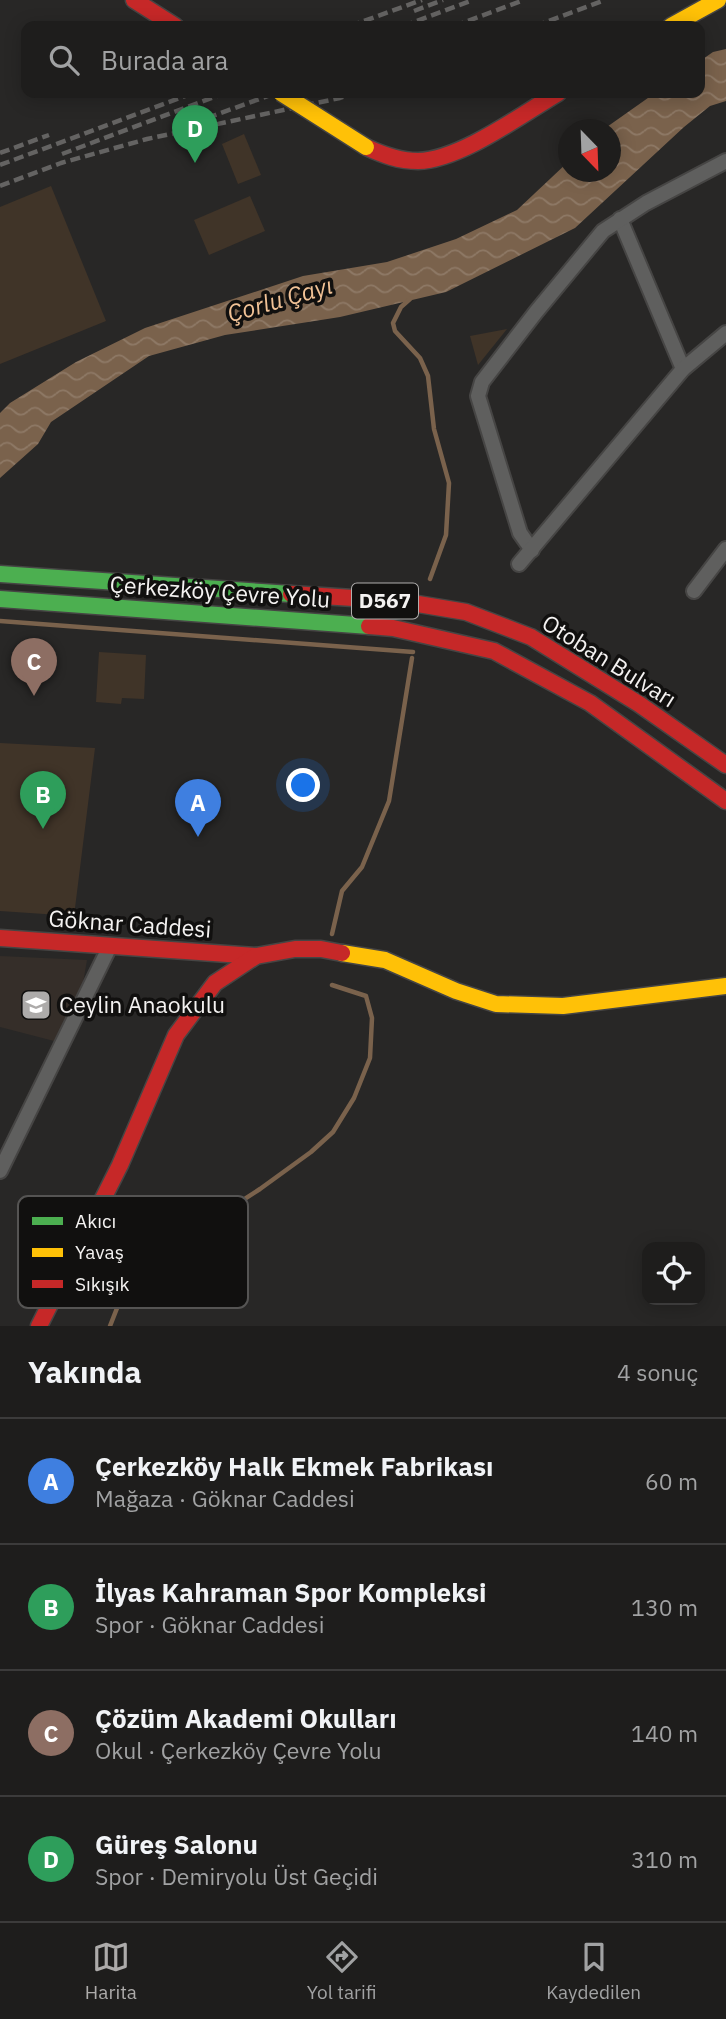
<!DOCTYPE html>
<html lang="tr">
<head>
<meta charset="utf-8">
<style>
  body { margin:0; font-family:"IBM Plex Sans",sans-serif; background:#2b2a29; color:#f1f3f6 }
  .controls { position:absolute; right:21px; bottom:21px; display:grid; overflow:hidden; border-radius:14px; box-shadow:0 4px 18px #0003 }
  .controls button { width:63px; height:63px; display:grid; place-items:center; padding:0; border:0; border-bottom:2px solid #3c3b3b; background:#1e1d1c; color:#f1f3f6; font:35px sans-serif }
  .compass { position:absolute; left:558px; top:119px; width:63px; height:63px; border-radius:50%; background:#1e1d1c; box-shadow:0 4px 18px #0003; rotate:157deg }
  .you { position:absolute; left:304px; top:786px; width:24px; height:24px; margin:-18px; border:5px solid #fff; border-radius:50%; background:#1a73e8; box-shadow:0 0 0 10px #1a73e833 }
  .badge { display:grid; place-items:center; width:46px; height:46px; border-radius:50%; background:#adabaa; color:#fff; font-size:23px; font-weight:700 }
  .pin { position:absolute; translate:-50% -58px; filter:drop-shadow(0 2px 4px #0008) }
  .pin::after { content:''; position:absolute; top:37px; width:24px; height:21px; background:inherit; clip-path:polygon(0 0,100% 0,50% 100%) }
  .list { margin:0; padding:0; list-style:none }
  h2 { display:flex; justify-content:space-between; align-items:center; height:91px; margin:0; padding:0 28px; font-size:30px }
  h2 small { font-size:23px; font-weight:400; color:#a1a2a3 }
  .list li { display:grid; grid-template-columns:46px 1fr auto; gap:21px; align-items:center; box-sizing:border-box; height:126px; padding:0 28px; border-top:2px solid #3c3b3b }
  .list b { display:block; font-size:26px; white-space:nowrap }
  .list p { margin:0; font-size:23px; white-space:nowrap; color:#a1a2a3 }
  .list em { font-size:23px; font-style:normal; color:#a1a2a3 }
  .icon { flex:none; width:38px; height:38px; fill:none; stroke:currentColor; stroke-width:2; stroke-linecap:round; stroke-linejoin:round }
  .map { position:relative; flex:none; width:726px; height:1326px; overflow:hidden }
  .search { position:absolute; background:#1e1d1c; box-shadow:0 4px 18px #0003; left:21px; right:21px; top:21px; height:77px; display:flex; align-items:center; gap:18px; box-sizing:border-box; padding:0 24px; border-radius:14px; color:#a1a2a3; font-size:26px }
  .sheet { height:595px; background:#1e1d1c }
  nav { display:flex; justify-content:space-around; align-items:center; box-sizing:border-box; height:98px; border-top:2px solid #3c3b3b; background:#1e1d1c; font-size:19px; color:#a1a2a3 }
  nav a { display:grid; justify-items:center; gap:4px }
  nav .on { color:#adabaa }
  .map>svg:first-child { display:block }
</style>
</head>
<body>
<div class="map">
<svg width="726" height="1326" viewBox="0 0 726 1326">
  <defs>
    <pattern id="water-waves" width="16" height="10" patternUnits="userSpaceOnUse" patternTransform="scale(1.75)"><rect width="16" height="10" fill="#7a624c"/><path d="M0 5q4-4 8 0t8 0" fill="none" stroke="#8e7966"/></pattern>
  </defs>
  <rect width="100%" height="100%" fill="#282726"/>
  <!-- built -->
  <polygon fill="#352e29" points="0,956 87,960 83,983 54,1041 0,1027"/>
  <!-- green -->
  <g fill="#403428">
    <polygon points="244,134 261,175 238,184 222,144"/>
    <polygon points="51,186 106,321 0,364 0,207"/>
    <polygon points="250,196 265,231 209,255 194,220"/>
    <polygon points="507,329 478,365 470,336"/>
    <polygon points="99,652 146,655 144,699 122,698 121,704 96,702"/>
    <polygon points="0,743 95,748 74,916 0,911"/>
  </g>
  <!-- water -->
  <polygon fill="url(#water-waves)" points="726,49 726,101 710,106 684,127 575,228 446,292 340,317 225,335 149,356 51,422 38,444 0,478 0,413 10,403 76,362 145,328 303,276 387,262 456,239 517,210 568,162 568,172 610,172 610,130 604,129 655,93 700,93 700,61 713,52"/>
  <g fill="none" stroke-linecap="round" stroke-linejoin="round">
    <!-- stream -->
    <g stroke="#7a624c" stroke-width="4.5">
      <polyline points="410,299 401,307 393,323 395,331 420,358 428,376 434,429 449,483 446,535 430,579"/>
      <polyline points="0,621 413,652"/>
      <polyline points="332,934 342,891 362,867 389,801 412,658"/>
      <polyline points="110,1326 121,1298 184,1238 260,1189 311,1152 333,1132 354,1098 370,1058 372,1018 366,996 332,985"/>
    </g>
    <!-- street casing -->
    <g stroke="#464544" stroke-width="18">
      <g id="street">
        <polyline points="620,219 683,369"/>
        <polyline points="532,550 520,533 478,396 482,382 536,312 603,231 646,203 726,161"/>
        <polyline points="519,564 683,369 726,333"/>
        <polyline points="694,591 726,549"/>
        <polyline points="0,1171 110,946"/>
      </g>
    </g>
    <!-- fast casing -->
    <g stroke="#464544" stroke-width="19">
      <g id="fast">
        <polyline points="0,574 291,594"/>
        <polyline points="0,599 369,626"/>
      </g>
    </g>
    <!-- slow casing -->
    <g stroke="#464544" stroke-width="19">
      <g id="slow">
        <polyline points="671,26 718,0"/>
        <polyline points="342,953 385,960 456,991 496,1004 563,1006 726,986"/>
      </g>
    </g>
    <!-- jam casing -->
    <g stroke="#464544" stroke-width="19">
      <g id="jam">
        <polyline points="134,0 175,26"/>
        <path d="M 366,147 C 383,155 399,161 418,161 C 460,160 521,115 558,93"/>
        <polyline points="291,594 400,601 466,612 531,637 639,704 726,765"/>
        <polyline points="369,626 393,628 494,651 590,703 726,801"/>
        <polyline points="0,938 256,956"/>
        <polyline points="39,1326 120,1165 176,1035 215,983 256,956 295,949 321,949 342,953"/>
      </g>
    </g>
    <!-- street -->
    <use href="#street" stroke="#5f5f5e" stroke-width="14"/>
    <!-- fast -->
    <use href="#fast" stroke="#4caf50" stroke-width="16"/>
    <!-- slow -->
    <use href="#slow" stroke="#ffc107" stroke-width="16"/>
    <!-- jam -->
    <use href="#jam" stroke="#c62828" stroke-width="16"/>
    <!-- rail -->
    <g stroke="#646362" stroke-width="4.5" stroke-dasharray="10 5" stroke-linecap="butt">
      <polyline points="414,11 443,0"/>
      <polyline points="350,26 422,0"/>
      <polyline points="403,26 473,0"/>
      <polyline points="454,26 524,0"/>
      <polyline points="535,26 605,0"/>
      <polyline points="207,118 276,93"/>
      <polyline points="0,153 49,135"/>
      <polyline points="62,154 225,93"/>
      <polyline points="0,165 193,93"/>
      <polyline points="0,186 61,163 147,139 340,98 354,93"/>
    </g>
    <!-- slow-bridge casing -->
    <g stroke="#464544" stroke-width="19" stroke-linecap="butt">
      <polyline id="slow-bridge" points="281,93 366,147"/>
    </g>
    <!-- slow-bridge -->
    <use href="#slow-bridge" stroke="#ffc107" stroke-width="16"/>
  </g>
  <!-- icons -->
  <defs>
    <g id="school-square" transform="scale(1.575)"><rect x="-9" y="-9" width="18" height="18" rx="4" fill="#adabaa" stroke="#11100f"/><path d="M0-5L7-2L0 1L-7-2ZM-4 1L0 2.5L4 1V4Q0 6-4 4Z" fill="#fff"/></g>
  </defs>
  <g fill-rule="evenodd">
    <use href="#school-square" x="36" y="1005"/>
  </g>
  <g text-anchor="middle" stroke-width="7" stroke-linejoin="round" paint-order="stroke">
    <!-- shield labels -->
    <rect fill="#11100f" stroke="#b0aead" stroke-width="2" x="352" y="583.5" width="66" height="35" rx="5"/>
    <g font-size="21" font-weight="bold" fill="#f4f2f1">
      <text x="385" y="608">D567</text>
    </g>
    <!-- street labels -->
    <g font-size="23" fill="#f4f2f1" stroke="#11100f">
      <text transform="translate(220 592) rotate(4)" y="8">Çerkezköy Çevre Yolu</text>
      <text transform="translate(609 661) rotate(32)" y="8">Otoban Bulvarı</text>
      <text transform="translate(130 924) rotate(4)" y="8">Göknar Caddesi</text>
    </g>
    <!-- poi labels -->
    <g font-size="23" fill="#f4f2f1" stroke="#11100f" text-anchor="start">
      <text x="59" y="1013">Ceylin Anaokulu</text>
    </g>
    <!-- water labels -->
    <g font-size="24" font-style="italic" fill="#f1c296" stroke="#11100f">
      <text transform="translate(280 300) rotate(-16)" y="8">Çorlu Çayı</text>
    </g>
  </g>
  <!-- legend -->
  <rect x="18" y="1196" width="230" height="112" rx="10" fill="#11100f" stroke="#555453" stroke-width="2"/>
  <rect x="32" y="1217" width="31" height="8" fill="#4caf50"/>
  <rect x="32" y="1248" width="31" height="9" fill="#ffc107"/>
  <rect x="32" y="1280" width="31" height="8" fill="#c62828"/>
  <g font-size="19" fill="#f4f2f1">
    <text x="75" y="1228">Akıcı</text>
    <text x="75" y="1259">Yavaş</text>
    <text x="75" y="1291">Sıkışık</text>
  </g>
</svg>
<div class="controls">
<button><svg class="icon" aria-label="locate" viewBox="0 0 24 24"><circle cx="12" cy="12" r="6"/><path d="M12 2v4M12 18v4M2 12h4M18 12h4"/></svg></button>
</div>
<svg class="compass" viewBox="-18 -18 36 36"><path d="M0-13l5 13h-10z" fill="#e53935"/><path d="M0 13l5-13h-10z" fill="#a1a2a3"/></svg>
<div class="you"></div>
<div class="pin badge" style="left:198px;top:837px;background:#3f7fe0">A</div>
<div class="pin badge" style="left:43px;top:829px;background:#2e9e5b">B</div>
<div class="pin badge" style="left:34px;top:696px;background:#8d6e63">C</div>
<div class="pin badge" style="left:195px;top:163px;background:#2e9e5b">D</div>
<div class="search"><svg class="icon" aria-label="search" viewBox="0 0 24 24"><circle cx="10" cy="10" r="6"/><path d="M15 15l6 6"/></svg>Burada ara</div>
</div>
<section class="sheet">
<h2>Yakında<small>4 sonuç</small></h2>
<ul class="list">
<li><span class="badge" style="background:#3f7fe0">A</span><div><b>Çerkezköy Halk Ekmek Fabrikası</b><p>Mağaza · Göknar Caddesi</p></div><em>60 m</em></li>
<li><span class="badge" style="background:#2e9e5b">B</span><div><b>İlyas Kahraman Spor Kompleksi</b><p>Spor · Göknar Caddesi</p></div><em>130 m</em></li>
<li><span class="badge" style="background:#8d6e63">C</span><div><b>Çözüm Akademi Okulları</b><p>Okul · Çerkezköy Çevre Yolu</p></div><em>140 m</em></li>
<li><span class="badge" style="background:#2e9e5b">D</span><div><b>Güreş Salonu</b><p>Spor · Demiryolu Üst Geçidi</p></div><em>310 m</em></li>
</ul>
</section>
<nav>
<a class="on"><svg class="icon" aria-label="map" viewBox="0 0 24 24"><path d="M3 6l6-2 6 2 6-2v14l-6 2-6-2-6 2zM9 4v14M15 6v14"/></svg>Harita</a>
<a><svg class="icon" aria-label="directions" viewBox="0 0 24 24"><path d="M12 3l9 9-9 9-9-9zM9 14v-3h6M13 9l2 2-2 2"/></svg>Yol tarifi</a>
<a><svg class="icon" aria-label="saved" viewBox="0 0 24 24"><path d="M7 4h10v16l-5-4-5 4z"/></svg>Kaydedilen</a>
</nav>
</body>
</html>
